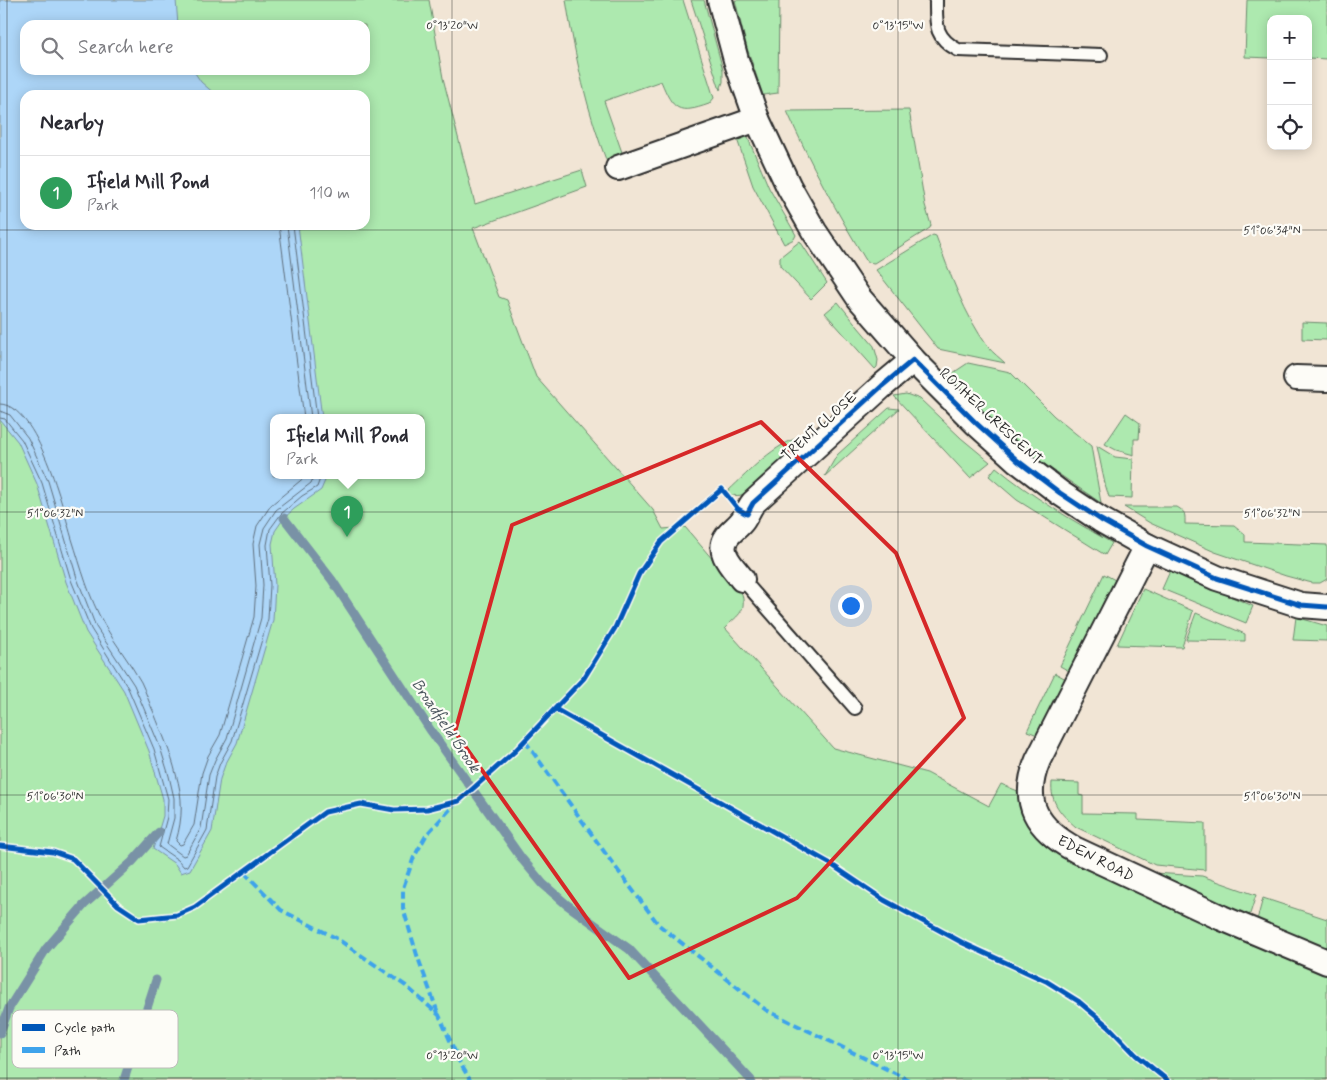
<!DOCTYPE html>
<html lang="en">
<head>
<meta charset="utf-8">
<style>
  body { margin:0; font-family:Mynerve,sans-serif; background:#f7f7f7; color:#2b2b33 }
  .controls { position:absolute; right:15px; top:15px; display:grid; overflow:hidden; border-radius:10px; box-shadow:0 2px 12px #0003 }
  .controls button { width:45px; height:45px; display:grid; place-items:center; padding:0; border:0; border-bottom:1px solid #e1e1e2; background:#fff; color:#2b2b33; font:25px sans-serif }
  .you { position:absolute; left:850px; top:605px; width:18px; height:18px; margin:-12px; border:4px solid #fff; border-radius:50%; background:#1a73e8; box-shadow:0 0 0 8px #1a73e833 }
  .badge { display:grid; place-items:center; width:32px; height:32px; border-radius:50%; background:#d93025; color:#fff; font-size:16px; font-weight:700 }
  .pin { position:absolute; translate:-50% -41px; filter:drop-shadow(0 1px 2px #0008) }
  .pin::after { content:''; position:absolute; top:26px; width:18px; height:15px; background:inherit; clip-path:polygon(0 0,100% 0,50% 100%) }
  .popup { position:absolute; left:270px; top:414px; width:155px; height:65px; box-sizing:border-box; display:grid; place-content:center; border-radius:10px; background:#fff; filter:drop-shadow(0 1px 4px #0005); font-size:16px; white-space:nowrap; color:#7c7c81 }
  .popup b { font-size:19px; color:#2b2b33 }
  .popup::after { content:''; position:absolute; left:50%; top:100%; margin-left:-10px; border:10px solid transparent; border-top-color:#fff }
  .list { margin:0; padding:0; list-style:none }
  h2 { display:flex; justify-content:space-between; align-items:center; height:65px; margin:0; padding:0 20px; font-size:21px }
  h2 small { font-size:16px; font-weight:400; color:#7c7c81 }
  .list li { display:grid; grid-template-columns:32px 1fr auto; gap:15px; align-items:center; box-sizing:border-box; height:75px; padding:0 20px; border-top:1px solid #e1e1e2 }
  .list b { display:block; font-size:19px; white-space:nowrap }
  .list p { margin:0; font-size:16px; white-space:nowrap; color:#7c7c81 }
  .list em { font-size:16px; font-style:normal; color:#7c7c81 }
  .icon { flex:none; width:28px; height:28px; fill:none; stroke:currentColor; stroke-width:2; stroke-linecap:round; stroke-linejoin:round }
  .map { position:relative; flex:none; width:1327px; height:1080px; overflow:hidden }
  .search { position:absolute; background:#fff; box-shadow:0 2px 12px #0003; left:20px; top:20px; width:350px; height:55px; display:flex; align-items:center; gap:12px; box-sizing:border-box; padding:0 18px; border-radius:15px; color:#7c7c81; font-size:19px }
  .panel { position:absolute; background:#fff; box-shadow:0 2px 12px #0003; left:20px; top:90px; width:350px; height:140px; border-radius:15px }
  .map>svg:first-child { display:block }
</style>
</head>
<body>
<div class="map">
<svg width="1327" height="1080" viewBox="0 0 1327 1080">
  <rect width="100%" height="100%" fill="#f1e5d5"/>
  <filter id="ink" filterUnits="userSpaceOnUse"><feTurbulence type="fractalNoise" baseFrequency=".02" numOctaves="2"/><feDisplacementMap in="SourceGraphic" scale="10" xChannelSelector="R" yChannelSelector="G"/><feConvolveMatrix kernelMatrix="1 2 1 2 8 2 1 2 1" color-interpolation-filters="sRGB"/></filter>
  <g filter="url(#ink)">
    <!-- green -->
    <g fill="#ade9af" stroke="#6c8a6d" fill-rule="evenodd">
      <path d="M 0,0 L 429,0 L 443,78 L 475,204 L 582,170 L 587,187 L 473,228 L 499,297 L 507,300 L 536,377 L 653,510 L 663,529 L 685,527 L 742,594 C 747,613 736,616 725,628 L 833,748 L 927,773 L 989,806 L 1001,784 L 1020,792 C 1022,812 1027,830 1042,843 C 1062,862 1092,871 1116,883 C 1185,916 1256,944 1327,973 L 1327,1080 L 0,1080 ZM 25,25 L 365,25 L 365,70 L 25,70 ZM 25,95 L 365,95 L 365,225 L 25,225 ZM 273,418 L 421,418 L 421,476 L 273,476 Z"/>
      <path d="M 566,0 L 683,0 L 714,98 L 709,104 C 678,115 673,110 661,81 L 604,101 L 624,158 L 608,165 C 587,111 575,57 566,0 Z"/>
      <polygon points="691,0 704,0 723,70 723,82 720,90"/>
      <polygon points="735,0 779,0 778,93 763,95 747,48"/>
      <polygon points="1247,0 1327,0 1327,59 1308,58 1308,19 1271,19 1271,58 1245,57"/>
      <path d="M 909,110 L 925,205 L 931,225 L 930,228 L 874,263 L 867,262 C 837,213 810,163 787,111 Z"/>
      <polygon points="746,136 748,138 769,188 796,235 794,239 784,244 753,186 737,139"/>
      <path d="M 933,235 L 936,236 C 950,274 964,314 988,347 C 993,353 1000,358 1005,363 L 938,349 L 876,270 Z"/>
      <polygon points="800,241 827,283 811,299 780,266 780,257"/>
      <polygon points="838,302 858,327 874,346 878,360 877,367 875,369 825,313"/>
      <polygon points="1302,322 1327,323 1327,340 1302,339"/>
      <polygon points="968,363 1010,372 1054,416 1091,446 1101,503 1015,444 975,409 947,377"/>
      <polygon points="906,394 920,399 961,438 990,462 970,478 894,396"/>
      <polygon points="889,408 899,409 825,476 837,455"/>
      <polygon points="1126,413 1140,423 1139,439 1134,439 1134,455 1116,450 1105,444"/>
      <path d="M 804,436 L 805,440 L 749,491 C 742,496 738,496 731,495 L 728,491 C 751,470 773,444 804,436 Z"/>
      <polygon points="1097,446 1115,457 1133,459 1132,498 1109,497 1105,484"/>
      <path d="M 996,467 C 1032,497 1072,520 1112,543 L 1105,555 L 1017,500 L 989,476 Z"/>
      <path d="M 1124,507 L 1177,507 C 1186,512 1185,515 1185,524 L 1234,525 L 1245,534 L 1245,542 L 1327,545 L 1327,579 L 1320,583 L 1312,583 L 1286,576 L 1215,552 L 1150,523 Z"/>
      <polygon points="1170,571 1253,606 1246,623 1162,589"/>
      <polygon points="1104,574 1115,580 1069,671 1060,666"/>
      <polygon points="1143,589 1193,611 1182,647 1117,645"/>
      <polygon points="1196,613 1245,634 1245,641 1186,640"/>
      <polygon points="1296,617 1327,626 1327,641 1293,640"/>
      <polygon points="1055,673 1066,679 1038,735 1027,731"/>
      <path d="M 1052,782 L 1079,783 L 1079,795 L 1083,796 L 1083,813 L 1138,814 L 1138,820 L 1205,823 L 1205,870 L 1155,865 L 1076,827 C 1061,814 1050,803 1052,782 Z"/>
      <polygon points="1153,873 1202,876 1256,895 1249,917"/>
      <polygon points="1263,898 1327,919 1327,948 1257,920"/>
    </g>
    <!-- water -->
    <polygon fill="#add6f8" stroke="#7992a6" points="0,0 176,0 178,25 25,25 25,70 193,70 201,82 216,95 25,95 25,225 298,225 322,418 273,418 273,476 327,476 321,490 294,509 284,518 275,531 272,544 275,585 273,620 237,743 225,765 220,779 212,831 190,870 181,873 175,864 153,849 163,816 163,799 149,751 124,691 86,632 66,582 37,484 18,442 0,420"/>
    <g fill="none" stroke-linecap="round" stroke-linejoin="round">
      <!-- shore -->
      <g stroke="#5f6f7d" stroke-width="1">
        <polyline points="279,225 304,418"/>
        <polyline points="287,225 311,418"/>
        <polyline points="293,225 317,418"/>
        <path d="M 0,404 C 38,405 63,509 72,539 C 81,567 89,598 104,624 C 115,644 130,662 141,682 C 146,692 149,703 154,713 C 162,733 171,753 176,774 C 183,797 183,818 176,841 L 180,845 L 183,844 L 194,825 L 202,773 L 208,756 L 220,735 L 254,617 L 256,586 L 253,544 L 257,526 L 271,505 L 306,476"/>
        <polyline points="0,411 10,415 28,438 48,481 77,578 96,627 134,685 160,747 169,776 174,798 174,818 167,844 183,856 186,855 201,828 209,775 215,760 227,738 261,618 263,585 260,544 264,528 276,510 311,483 314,476"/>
        <polyline points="0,418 5,419 22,440 42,483 71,580 91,629 128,688 154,749 168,799 167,817 159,847 178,860 184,867 187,866 207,830 215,777 220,763 232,741 268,619 270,585 267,545 270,529 281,514 302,496 317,487 321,476"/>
      </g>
      <!-- stream -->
      <g stroke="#7992a6" stroke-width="9">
        <polyline points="284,518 332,580 431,731 522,859 543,884 566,904 629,949 751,1080"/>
        <polyline points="0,1033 9,1008 46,949 84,905 132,862 159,832"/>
        <polyline points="124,1080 156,980"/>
      </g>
      <!-- service casing -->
      <g stroke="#2b2b2b" stroke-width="16">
        <g id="service">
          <path d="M 936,0 C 936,24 934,37 958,50 L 1101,55"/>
          <polyline points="742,579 855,708"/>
        </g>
      </g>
      <!-- minor casing -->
      <g stroke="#2b2b2b" stroke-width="28">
        <g id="minor">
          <polyline points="720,0 736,60 757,119 789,187 814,231 859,298 913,360 976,423 1018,461 1060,493 1101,520 1147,546 1217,578 1301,605 1327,607"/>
          <polyline points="618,168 757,119"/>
          <polyline points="1296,378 1327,379"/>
          <path d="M 1147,546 L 1038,760 C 1020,803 1037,829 1076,850 L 1222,918 L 1327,962"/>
          <path d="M 742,579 C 733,567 716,552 727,537 C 731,531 739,526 743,520 C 747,514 749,508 753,503 L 882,386 L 913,360"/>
        </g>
      </g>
      <!-- service -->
      <use href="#service" stroke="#fdfcf7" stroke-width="12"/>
      <!-- minor -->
      <use href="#minor" stroke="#fdfcf7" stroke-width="24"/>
      <!-- quiet -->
      <g stroke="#3ea3eb" stroke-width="4" stroke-dasharray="8 4" stroke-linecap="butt">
        <polyline points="525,741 613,864 659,925 766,1010 909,1080"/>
        <polyline points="244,872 281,910 336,938 406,986 439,1015 459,1061 470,1080"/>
        <polyline points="438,1013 417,955 403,908 403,888 414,857 427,834 456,803"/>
      </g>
      <!-- cycleway casing -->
      <g stroke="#fdfcf7" stroke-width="8">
        <g id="cycleway">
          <polyline points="555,709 829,863 884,900 963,943 1046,981 1078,1001 1109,1027 1136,1055 1167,1080"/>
          <polyline points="0,846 53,852 73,859 118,905 139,919 177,915 195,907 325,812 361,804 394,810 427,809 459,801 514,752 584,678 615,628 639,574 661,542 722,489 738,509 747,514 753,503 882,386 913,360 976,423 1018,461 1060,493 1101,520 1147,546 1217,578 1301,605 1327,607"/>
        </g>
      </g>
      <!-- cycleway -->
      <use href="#cycleway" stroke="#0057b8" stroke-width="5"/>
    </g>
  </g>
  <!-- marked area -->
  <path fill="none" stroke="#d62828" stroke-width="4" stroke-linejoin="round" d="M 761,422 L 896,553 L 964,718 L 797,898 L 629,978 L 455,732 L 512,525 Z"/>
  <!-- ticks -->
  <path fill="none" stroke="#2b2b2b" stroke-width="1" stroke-opacity="0.45" d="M 7,0 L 7,1080M 452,0 L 452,1080M 898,0 L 898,1080M 0,230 L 1327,230M 0,512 L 1327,512M 0,795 L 1327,795M 0,1078 L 1327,1078"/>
  <g text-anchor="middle" stroke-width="4.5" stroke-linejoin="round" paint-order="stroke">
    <!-- street labels -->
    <g font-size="15" fill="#2b2b2b" stroke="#fdfcf7">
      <text transform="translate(991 416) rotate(43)" y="5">ROTHER CRESCENT</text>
      <text transform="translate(819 426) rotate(-42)" y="5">TRENT CLOSE</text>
      <text transform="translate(1096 858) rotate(27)" y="5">EDEN ROAD</text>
    </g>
    <!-- water labels -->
    <g font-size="16" font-style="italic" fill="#4c565e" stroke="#fdfcf7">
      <text transform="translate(447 725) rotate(56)" y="6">Broadfield Brook</text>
    </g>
  </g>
  <!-- legend -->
  <rect x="12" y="1010" width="166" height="58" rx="8" fill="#fdfcf7" stroke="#bebdba" stroke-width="1"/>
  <rect x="22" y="1024" width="23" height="7" fill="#0057b8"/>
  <rect x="22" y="1047" width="23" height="6" fill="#3ea3eb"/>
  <g font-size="14" fill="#2b2b2b">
    <text x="54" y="1032">Cycle path</text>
    <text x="54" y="1055">Path</text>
  </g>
  <g font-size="12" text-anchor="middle" fill="#2b2b2b" stroke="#fdfcf7" stroke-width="4.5" stroke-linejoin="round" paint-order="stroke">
    <text x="452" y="29">0°13'20"W</text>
    <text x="898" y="29">0°13'15"W</text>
    <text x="1272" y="234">51°06'34"N</text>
    <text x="55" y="517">51°06'32"N</text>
    <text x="1272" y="517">51°06'32"N</text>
    <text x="55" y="800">51°06'30"N</text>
    <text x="1272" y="800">51°06'30"N</text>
    <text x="452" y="1059">0°13'20"W</text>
    <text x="898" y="1059">0°13'15"W</text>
  </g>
</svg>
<div class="controls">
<button>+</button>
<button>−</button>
<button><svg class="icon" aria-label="locate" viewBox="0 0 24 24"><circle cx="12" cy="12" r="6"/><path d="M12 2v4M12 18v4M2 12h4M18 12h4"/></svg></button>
</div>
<div class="you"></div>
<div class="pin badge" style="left:347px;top:537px;background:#2e9e5b">1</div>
<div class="popup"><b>Ifield Mill Pond</b>Park</div>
<div class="search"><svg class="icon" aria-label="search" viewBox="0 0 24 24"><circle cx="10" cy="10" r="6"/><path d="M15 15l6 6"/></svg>Search here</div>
<section class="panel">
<h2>Nearby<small></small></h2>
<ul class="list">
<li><span class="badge" style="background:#2e9e5b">1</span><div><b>Ifield Mill Pond</b><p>Park</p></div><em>110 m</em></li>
</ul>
</section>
</div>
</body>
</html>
